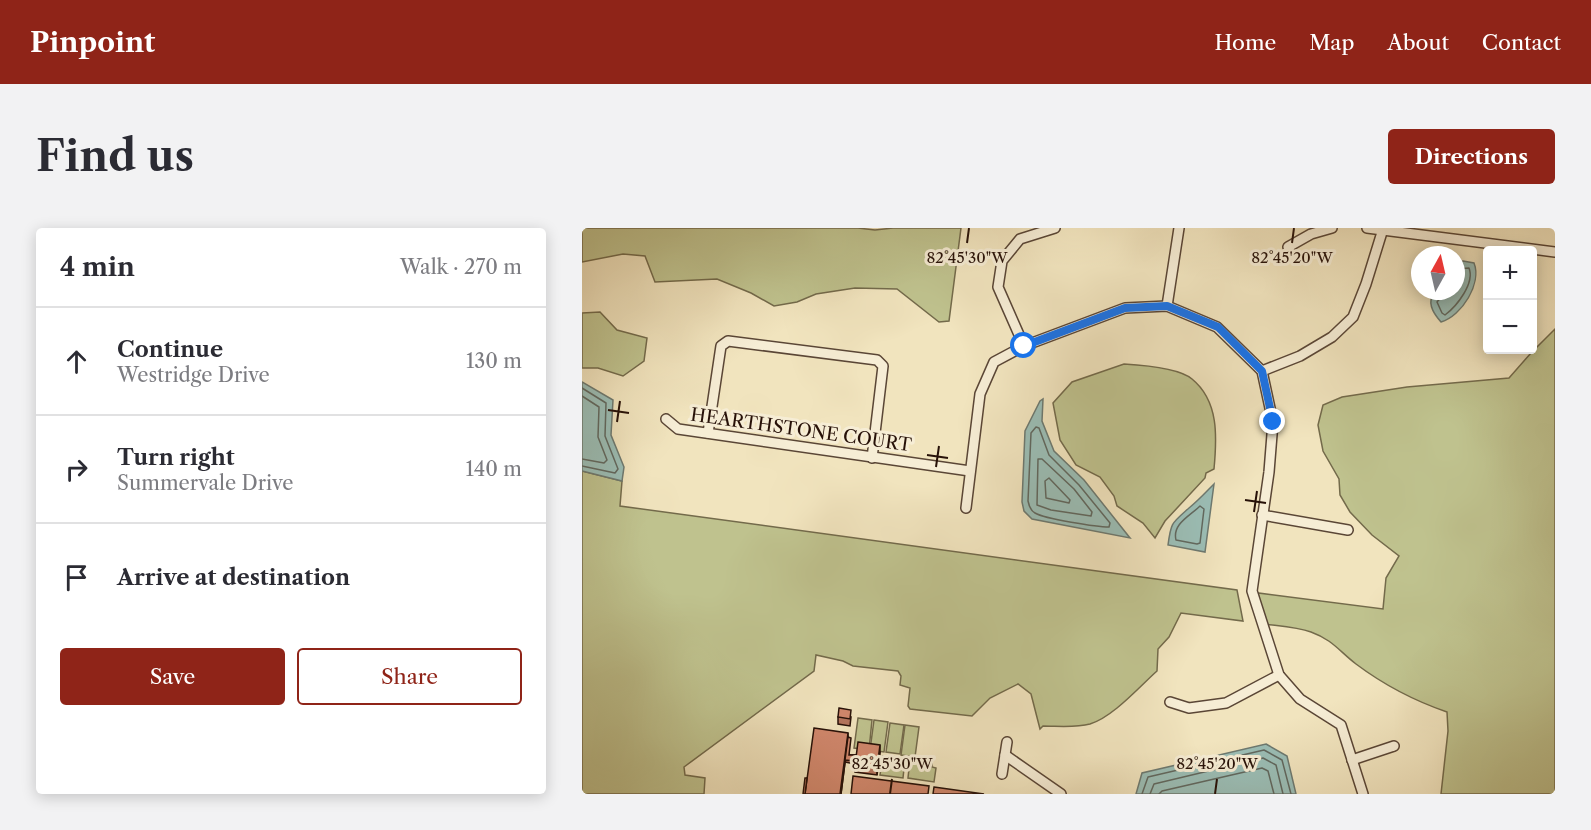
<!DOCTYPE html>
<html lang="en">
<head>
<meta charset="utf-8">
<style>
  body { margin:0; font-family:"Libre Caslon Text",serif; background:#f2f2f3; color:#2b2b33 }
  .controls { position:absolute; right:18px; top:18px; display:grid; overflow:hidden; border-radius:6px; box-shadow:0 3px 15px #0003 }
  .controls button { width:54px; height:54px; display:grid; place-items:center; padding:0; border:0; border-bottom:2px solid #e1e1e2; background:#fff; color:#2b2b33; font:30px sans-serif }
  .compass { position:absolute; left:829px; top:18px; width:54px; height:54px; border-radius:50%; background:#fff; box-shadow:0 3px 15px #0003; rotate:8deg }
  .stop { position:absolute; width:18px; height:18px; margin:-14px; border:4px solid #1a73e8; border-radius:50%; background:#fff }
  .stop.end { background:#1a73e8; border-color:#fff; box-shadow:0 2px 6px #0008 }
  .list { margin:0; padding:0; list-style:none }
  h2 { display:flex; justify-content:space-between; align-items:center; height:78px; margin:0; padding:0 24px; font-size:26px }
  h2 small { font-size:20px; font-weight:400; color:#7c7c81 }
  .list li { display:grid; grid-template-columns:39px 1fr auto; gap:18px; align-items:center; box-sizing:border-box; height:108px; padding:0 24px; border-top:2px solid #e1e1e2 }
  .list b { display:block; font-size:22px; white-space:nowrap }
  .list p { margin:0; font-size:20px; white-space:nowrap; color:#7c7c81 }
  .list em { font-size:20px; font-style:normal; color:#7c7c81 }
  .actions { display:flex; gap:12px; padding:18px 24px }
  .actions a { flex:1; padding:14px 0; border:2px solid #8f2418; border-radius:6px; text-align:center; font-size:21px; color:#8f2418 }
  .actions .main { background:#8f2418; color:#fff }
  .icon { flex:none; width:33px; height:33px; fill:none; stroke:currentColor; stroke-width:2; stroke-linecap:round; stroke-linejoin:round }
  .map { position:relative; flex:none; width:973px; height:566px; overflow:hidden; border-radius:6px }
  header { display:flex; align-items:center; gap:36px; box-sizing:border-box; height:84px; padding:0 30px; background:#8f2418; color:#fff }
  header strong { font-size:28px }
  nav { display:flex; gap:33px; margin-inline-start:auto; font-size:21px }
  .intro { display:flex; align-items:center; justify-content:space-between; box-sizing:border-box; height:144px; padding:0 36px }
  h1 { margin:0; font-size:42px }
  .button { padding:15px 27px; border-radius:6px; background:#8f2418; color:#fff; font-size:21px; font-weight:700 }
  main { display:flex; gap:36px; padding:0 36px }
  aside { flex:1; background:#fff; border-radius:6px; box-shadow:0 3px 15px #0003 }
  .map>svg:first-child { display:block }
</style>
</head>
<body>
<header>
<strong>Pinpoint</strong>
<nav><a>Home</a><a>Map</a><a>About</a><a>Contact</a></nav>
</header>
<div class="intro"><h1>Find us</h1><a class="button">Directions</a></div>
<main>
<aside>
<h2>4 min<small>Walk · 270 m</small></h2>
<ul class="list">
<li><svg class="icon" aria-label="ahead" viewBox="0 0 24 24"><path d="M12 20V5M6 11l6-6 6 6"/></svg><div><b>Continue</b><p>Westridge Drive</p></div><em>130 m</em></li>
<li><svg class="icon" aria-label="right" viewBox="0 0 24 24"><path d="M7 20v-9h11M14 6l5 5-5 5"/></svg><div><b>Turn right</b><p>Summervale Drive</p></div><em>140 m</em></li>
<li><svg class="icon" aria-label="arrive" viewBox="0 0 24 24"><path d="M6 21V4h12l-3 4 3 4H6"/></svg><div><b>Arrive at destination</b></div></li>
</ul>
<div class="actions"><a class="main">Save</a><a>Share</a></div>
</aside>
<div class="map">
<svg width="973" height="566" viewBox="0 0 973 566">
  <rect width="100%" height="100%" fill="#f1e4be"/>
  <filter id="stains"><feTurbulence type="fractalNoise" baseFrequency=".00333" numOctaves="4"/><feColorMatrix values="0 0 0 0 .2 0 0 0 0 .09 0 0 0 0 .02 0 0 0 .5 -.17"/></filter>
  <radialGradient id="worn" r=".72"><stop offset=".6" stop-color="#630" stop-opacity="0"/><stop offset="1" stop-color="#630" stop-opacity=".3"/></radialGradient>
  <!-- green -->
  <g fill="#bfc28e" stroke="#736a4b" stroke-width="1.5">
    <polygon points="0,0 276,0 293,2 311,0 379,0 367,93 357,94 315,61 273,60 234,66 215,74 192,78 169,65 135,51 73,54 63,28 41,26 0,34"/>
    <polygon points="18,84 35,102 65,110 62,133 41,148 16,140 0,140 0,85"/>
    <path d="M 973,101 L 973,566 L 859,566 L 866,503 L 865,484 C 833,473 802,457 774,436 C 757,423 751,412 729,404 C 715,399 697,398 682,396 L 676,365 L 801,381 L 804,350 L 817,328 L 790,307 L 768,284 L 758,267 L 757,251 L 741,223 L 736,197 L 741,177 L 760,169 L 825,159 L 927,150 L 949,125 Z"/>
    <path d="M 542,136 C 559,137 597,140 610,151 C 637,173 635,209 632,241 L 624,245 L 623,250 L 583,293 L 573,310 L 561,295 L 535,278 L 532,268 L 518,249 L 494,237 L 478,212 L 471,175 L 490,154 Z"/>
    <path d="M 0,243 L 40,253 L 38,278 L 655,362 L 661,393 L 599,385 L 587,409 L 576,421 L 575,443 C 557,459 531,489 508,496 C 493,500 476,498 461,498 L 458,501 L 449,466 L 436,456 L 408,470 L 390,488 L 328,481 L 326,478 L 328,460 L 318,457 L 319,448 L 316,443 L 271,438 L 261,433 L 234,427 L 232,443 L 102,539 L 103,547 L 123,550 L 122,566 L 0,566 Z"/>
    <polygon points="276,490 290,492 287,522 272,520"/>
    <polygon points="292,492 306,494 302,524 288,522"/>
    <polygon points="308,495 322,497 318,526 304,524"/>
    <polygon points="323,497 337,499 333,529 319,527"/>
    <polygon points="301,528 323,531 321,550 298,547"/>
    <polygon points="328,531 350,534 350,539 354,540 352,554 326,550"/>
  </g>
  <!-- water -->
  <g fill="#9bbeb6" stroke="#6d7970" stroke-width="1.5">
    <path d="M 881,33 L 892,35 C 900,55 880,88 859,94 C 853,87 846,78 850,68 L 861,63 L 874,63 L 874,35 Z"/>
    <polygon points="0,154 31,172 29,207 42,239 40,253 0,243"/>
    <polygon points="461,171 460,193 472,223 502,252 548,310 450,291 442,283 440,274 443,203 458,173"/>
    <path d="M 632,256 L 623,324 L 586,317 C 589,294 590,295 607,280 C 616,273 624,264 632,256 Z"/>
    <polygon points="684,516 705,528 714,566 554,566 560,545"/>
  </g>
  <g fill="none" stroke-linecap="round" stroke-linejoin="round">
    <!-- shore -->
    <g stroke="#61685f" stroke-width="1.5">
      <path d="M 861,63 L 860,68 L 855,74 L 860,85 L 863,87 C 875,78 893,55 887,40 L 874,41"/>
      <polyline points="0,160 24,175 23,208 36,241 33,245 0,238"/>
      <polyline points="0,168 17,179 16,209 25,232 22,235 0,231"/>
      <path d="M 454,199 L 457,200 L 467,227 L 497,257 L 528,295 L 527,299 C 515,299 463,291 453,285 C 449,283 447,278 446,273 L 449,205 Z"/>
      <polygon points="456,231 460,231 492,261 510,284 509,288 469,282 455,277"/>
      <polygon points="467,250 488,272 487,275 464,270 463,253"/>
      <path d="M 618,278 L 622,281 L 618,315 L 615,316 L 594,312 C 590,296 608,288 618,278 Z"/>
      <polyline points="560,566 566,549 682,522 700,532 709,566"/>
      <polyline points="568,566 572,556 681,530 694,537 701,566"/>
      <polyline points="577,566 580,563 680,540 686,543 692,566"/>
    </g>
    <!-- minor casing -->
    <g stroke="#5a4636" stroke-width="12">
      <g id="minor">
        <polyline points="785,0 973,24"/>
        <polyline points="706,19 729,6 750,0"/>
        <polyline points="585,78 597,0"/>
        <polyline points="442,118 416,59 420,33 438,11 473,0"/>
        <polyline points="680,143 718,128 750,109 771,89 784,56 801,1"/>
        <polyline points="84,191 96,201 388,243"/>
        <polyline points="126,205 139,118 146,113 295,132 301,138 290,230"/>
        <polyline points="384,280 398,166 412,134 442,118 543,80 585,78 635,99 680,143 691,194 687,244 670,363 697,447 718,471 759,497 781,566"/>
        <polyline points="680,287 766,302"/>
        <polyline points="588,474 607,480 644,475 697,447"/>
        <polyline points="423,527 479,566"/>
        <polyline points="770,532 812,518"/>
        <polyline points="420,546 425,514"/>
      </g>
    </g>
    <!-- minor -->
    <use href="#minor" stroke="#f6edd5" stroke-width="9"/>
  </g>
  <!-- wall -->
  <g fill="#b3745d" stroke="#271108" stroke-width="1.5">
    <polygon points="256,489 269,489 268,498 256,496"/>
    <polygon points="266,509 267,527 274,527 298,524 295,547 273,544 273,536 263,534 259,566 225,550"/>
  </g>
  <!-- shaded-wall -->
  <g fill="#925e4c" stroke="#271108" stroke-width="1.5">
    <polygon points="266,505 266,512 259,566 258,566"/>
    <polygon points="298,517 298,524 295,547 295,540"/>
  </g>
  <!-- building -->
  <g fill="#d0876c" stroke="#271108" stroke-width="1.5">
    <polygon points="257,480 269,482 268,491 256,489"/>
    <polygon points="232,500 266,505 258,566 223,566"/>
    <polygon points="266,509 269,510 267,527 274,527 273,533 263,532"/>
    <polygon points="276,514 298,517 295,540 273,537"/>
    <polygon points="271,548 347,558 346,566 269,566"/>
    <polygon points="223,550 225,550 223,566 221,566"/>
    <polygon points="352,559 402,566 351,566"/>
  </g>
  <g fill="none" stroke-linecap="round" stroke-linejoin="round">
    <!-- route -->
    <polyline stroke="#1a73e8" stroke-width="8" points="442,118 543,80 585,78 636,99 680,143 691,194"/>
  </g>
  <!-- ticks -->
  <path fill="none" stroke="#271108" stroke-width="2" d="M 385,15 L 387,0M 710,15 L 712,0M 26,182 L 47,185M 35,194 L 38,173M 345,227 L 366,230M 354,239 L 357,218M 663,272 L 684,275M 672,284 L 675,263M 308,566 L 310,551M 633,566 L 635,551"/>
  <g text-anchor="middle" stroke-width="6" stroke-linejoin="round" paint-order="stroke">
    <!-- street labels -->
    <g font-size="18" fill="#271108" stroke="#f6edd5">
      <text transform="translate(219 202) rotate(8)" y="6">HEARTHSTONE COURT</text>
    </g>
  </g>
  <g font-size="15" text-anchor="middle" fill="#271108" stroke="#f6edd5" stroke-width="6" stroke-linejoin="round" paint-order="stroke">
    <text x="385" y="35">82°45'30"W</text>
    <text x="710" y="35">82°45'20"W</text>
    <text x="310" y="541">82°45'30"W</text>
    <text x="635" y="541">82°45'20"W</text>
  </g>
  <rect width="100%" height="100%" filter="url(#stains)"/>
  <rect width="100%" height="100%" fill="url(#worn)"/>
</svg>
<div class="controls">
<button>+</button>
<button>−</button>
</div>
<svg class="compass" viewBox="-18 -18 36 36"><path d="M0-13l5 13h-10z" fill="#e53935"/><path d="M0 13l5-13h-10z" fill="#7c7c81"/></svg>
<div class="stop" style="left:442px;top:118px"></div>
<div class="stop end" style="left:691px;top:194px"></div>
</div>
</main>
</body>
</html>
